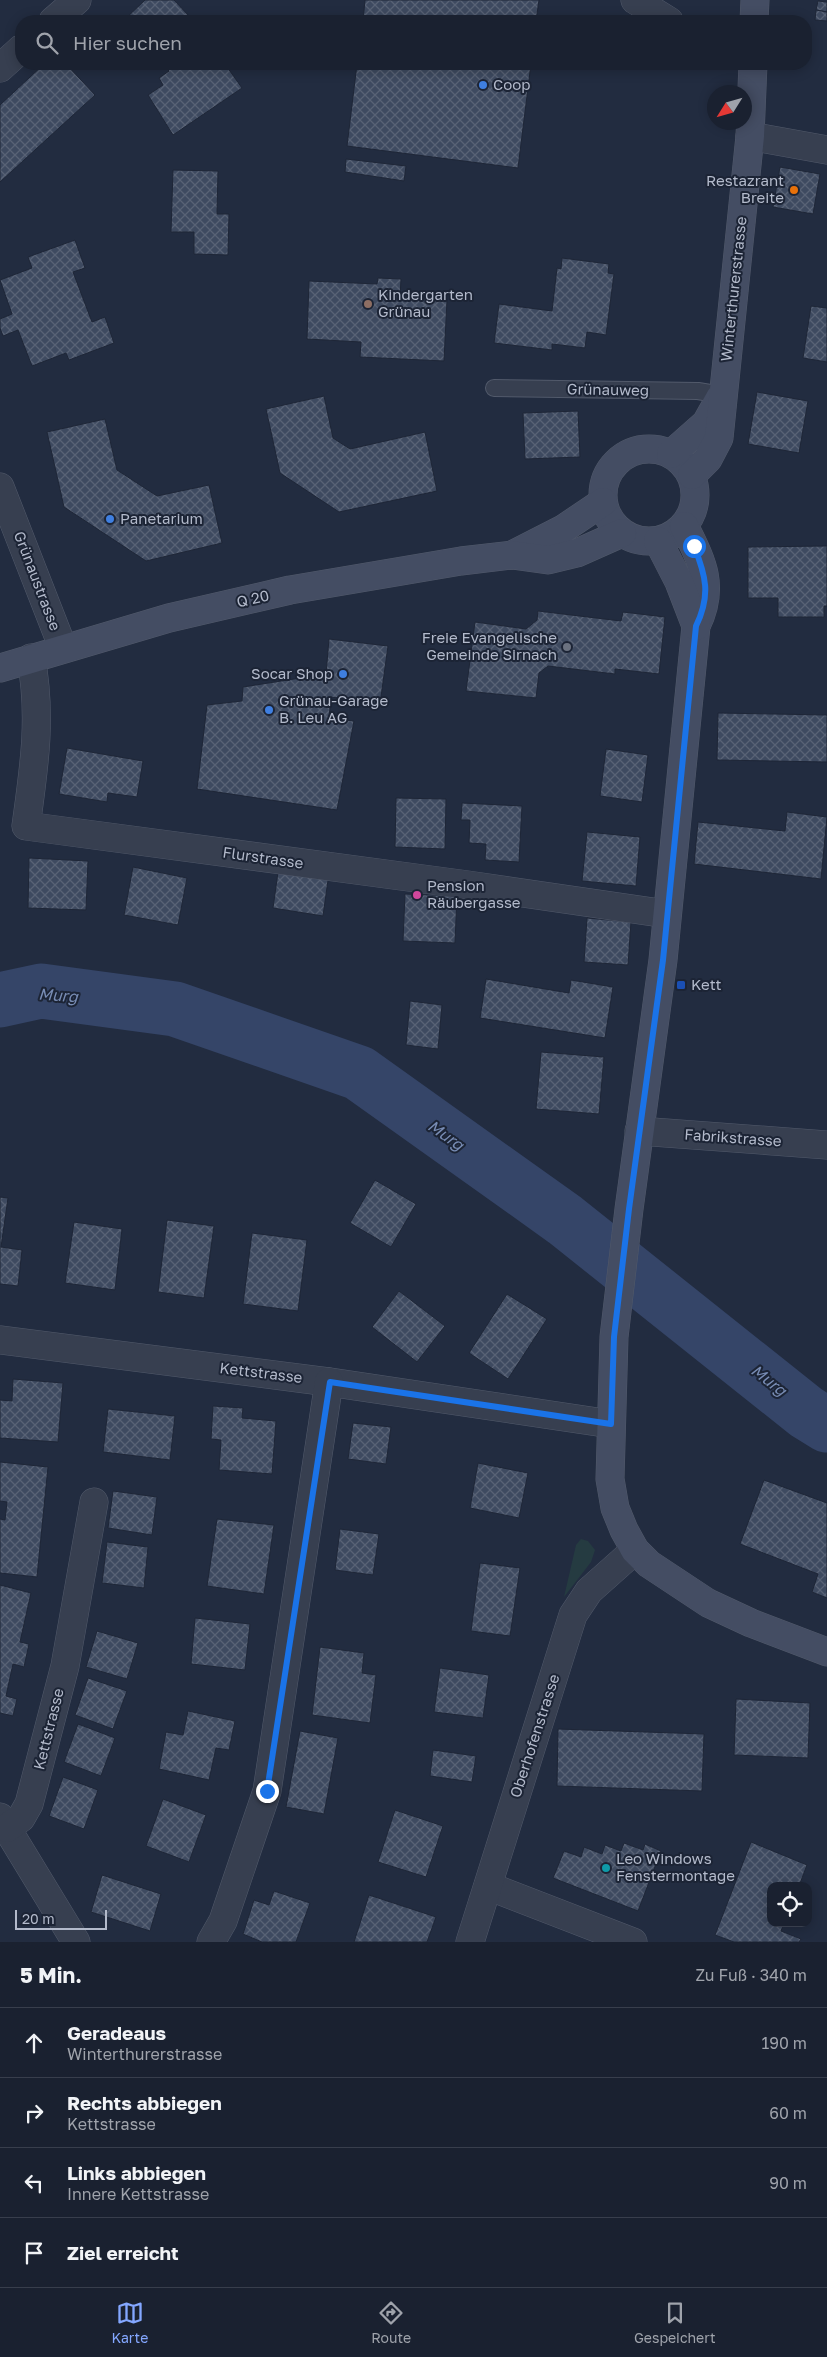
<!DOCTYPE html>
<html lang="de">
<head>
<meta charset="utf-8">
<style>
  body { margin:0; font-family:"Golos Text",sans-serif; background:#272e3c; color:#f1f3f6 }
  .controls { position:absolute; right:15px; bottom:15px; display:grid; overflow:hidden; border-radius:10px; box-shadow:0 2px 12px #0003 }
  .controls button { width:45px; height:45px; display:grid; place-items:center; padding:0; border:0; border-bottom:1px solid #383e4c; background:#1a2130; color:#f1f3f6; font:25px sans-serif }
  .compass { position:absolute; left:707px; top:85px; width:45px; height:45px; border-radius:50%; background:#1a2130; box-shadow:0 2px 12px #0003; rotate:233deg }
  .scale { position:absolute; left:15px; bottom:12px; width:92px; box-sizing:border-box; padding-left:5px; border:2px solid #b3bacb; border-top:0; font-size:14px; line-height:18px; white-space:nowrap; color:#b3bacb; -webkit-text-stroke:4px #1c2435; paint-order:stroke }
  .stop { position:absolute; width:15px; height:15px; margin:-11px; border:4px solid #1a73e8; border-radius:50%; background:#fff }
  .stop.end { background:#1a73e8; border-color:#fff; box-shadow:0 1px 5px #0008 }
  .list { margin:0; padding:0; list-style:none }
  h2 { display:flex; justify-content:space-between; align-items:center; height:65px; margin:0; padding:0 20px; font-size:21px }
  h2 small { font-size:16px; font-weight:400; color:#9fa3ab }
  .list li { display:grid; grid-template-columns:32px 1fr auto; gap:15px; align-items:center; box-sizing:border-box; height:70px; padding:0 20px; border-top:1px solid #383e4c }
  .list b { display:block; font-size:19px; white-space:nowrap }
  .list p { margin:0; font-size:16px; white-space:nowrap; color:#9fa3ab }
  .list em { font-size:16px; font-style:normal; color:#9fa3ab }
  .icon { flex:none; width:28px; height:28px; fill:none; stroke:currentColor; stroke-width:2; stroke-linecap:round; stroke-linejoin:round }
  .map { position:relative; flex:none; width:827px; height:1942px; overflow:hidden }
  .search { position:absolute; background:#1a2130; box-shadow:0 2px 12px #0003; left:15px; right:15px; top:15px; height:55px; display:flex; align-items:center; gap:12px; box-sizing:border-box; padding:0 18px; border-radius:20px; color:#9fa3ab; font-size:19px }
  .sheet { height:345px; background:#1a2130 }
  nav { display:flex; justify-content:space-around; align-items:center; box-sizing:border-box; height:70px; border-top:1px solid #383e4c; background:#1a2130; font-size:14px; color:#9fa3ab }
  nav a { display:grid; justify-items:center; gap:2px }
  nav .on { color:#84a7ff }
  .map>svg:first-child { display:block }
</style>
</head>
<body>
<div class="map">
<svg width="827" height="1942" viewBox="0 0 827 1942">
  <defs>
    <pattern id="building-cross-hatch" width="8" height="8" patternUnits="userSpaceOnUse" patternTransform="scale(1.25)"><rect width="8" height="8" fill="#3e4a60"/><path d="M0 0l8 8M0 8l8-8" fill="none" stroke="#586275"/></pattern>
  </defs>
  <rect width="100%" height="100%" fill="#222c40"/>
  <!-- grass -->
  <polygon fill="#253b41" points="581,1539 588,1541 595,1550 591,1562 564,1597 576,1545"/>
  <g fill="none" stroke-linecap="round" stroke-linejoin="round">
    <!-- river -->
    <polyline stroke="#354568" stroke-width="55" points="0,1000 41,991 175,1009 359,1073 565,1220 806,1412 827,1425"/>
  </g>
  <!-- building -->
  <g fill="url(#building-cross-hatch)" stroke="#1e2637">
    <polygon points="145,0 174,0 189,16 183,21 123,21"/>
    <polygon points="365,0 539,0 536,21 363,21"/>
    <polygon points="818,1 827,2 827,12 816,10"/>
    <polygon points="816,10 827,12 827,21 815,20"/>
    <polygon points="44,64 66,64 95,95 0,182 0,105"/>
    <polygon points="162,64 225,64 242,88 173,135 148,95 163,85 159,78 169,71"/>
    <polygon points="357,64 531,64 518,168 347,146"/>
    <polygon points="346,159 406,166 404,181 345,172"/>
    <polygon points="780,167 820,174 813,214 773,207"/>
    <polygon points="173,170 218,171 217,214 229,214 228,255 194,254 194,232 171,232"/>
    <polygon points="75,240 85,268 73,272 92,322 105,317 114,343 69,360 66,353 32,366 18,330 3,336 0,328 0,319 12,314 0,280 32,268 28,257"/>
    <polygon points="562,258 609,264 608,273 614,274 606,335 587,332 585,348 552,344 552,350 494,343 499,304 552,311 557,268 561,269"/>
    <polygon points="378,278 401,279 400,298 447,300 444,361 360,357 361,342 307,339 309,281 377,284"/>
    <polygon points="811,306 827,308 827,362 803,358"/>
    <polygon points="757,392 808,401 799,453 748,444"/>
    <polygon points="324,396 333,438 350,449 425,432 437,491 339,512 280,473 266,409"/>
    <polygon points="578,411 580,457 525,459 523,413"/>
    <polygon points="105,419 117,470 157,496 209,485 222,543 146,561 64,507 47,432"/>
    <polygon points="827,546 827,606 824,606 824,617 778,617 778,598 748,598 748,547"/>
    <polygon points="538,611 621,621 623,612 665,617 659,674 615,669 615,674 548,666 539,673 536,698 466,691 475,622 526,629 537,620"/>
    <polygon points="329,639 388,646 380,704 331,697 329,718 354,721 337,810 197,789 207,705 242,701 243,687 326,674"/>
    <polygon points="718,713 827,715 827,762 717,760"/>
    <polygon points="67,748 143,761 137,797 108,793 107,802 59,794"/>
    <polygon points="606,749 648,755 642,802 600,796"/>
    <polygon points="396,798 446,799 445,849 395,847"/>
    <polygon points="462,803 522,806 519,862 485,860 486,844 469,843 470,820 461,820"/>
    <polygon points="787,812 827,817 821,879 694,864 698,822 785,831"/>
    <polygon points="587,832 640,837 636,886 582,881"/>
    <polygon points="29,858 88,861 86,910 28,908"/>
    <polygon points="279,865 329,873 323,916 273,908"/>
    <polygon points="133,867 187,878 178,925 124,915"/>
    <polygon points="405,894 457,896 455,943 403,941"/>
    <polygon points="587,918 631,922 628,965 584,962"/>
    <polygon points="486,979 569,993 571,980 613,987 605,1038 480,1018"/>
    <polygon points="410,1001 442,1005 438,1049 406,1045"/>
    <polygon points="541,1052 604,1057 599,1114 536,1109"/>
    <polygon points="375,1180 416,1204 391,1247 350,1223"/>
    <polygon points="0,1197 8,1198 1,1247 22,1250 18,1286 0,1284"/>
    <polygon points="167,1220 214,1226 204,1298 158,1292"/>
    <polygon points="74,1222 122,1229 115,1290 65,1283"/>
    <polygon points="252,1233 307,1240 298,1311 243,1304"/>
    <polygon points="399,1291 445,1326 417,1362 372,1327"/>
    <polygon points="507,1294 547,1319 508,1379 469,1353"/>
    <polygon points="13,1379 63,1383 58,1442 0,1438 0,1400 12,1401"/>
    <polygon points="213,1406 243,1408 242,1418 276,1421 272,1474 219,1470 221,1440 211,1439"/>
    <polygon points="108,1409 175,1416 170,1460 103,1452"/>
    <polygon points="353,1423 391,1427 386,1464 348,1459"/>
    <polygon points="0,1462 48,1467 37,1577 0,1573 0,1519 5,1520 7,1502 0,1501"/>
    <polygon points="478,1463 528,1473 519,1518 470,1508"/>
    <polygon points="764,1480 827,1503 827,1598 812,1592 818,1574 740,1544"/>
    <polygon points="113,1491 157,1497 152,1535 108,1528"/>
    <polygon points="217,1519 274,1525 264,1594 207,1586"/>
    <polygon points="340,1529 379,1534 373,1575 335,1570"/>
    <polygon points="107,1542 148,1547 144,1588 102,1583"/>
    <polygon points="480,1563 520,1568 510,1636 471,1631"/>
    <polygon points="0,1585 31,1593 20,1642 29,1644 24,1667 13,1664 6,1696 17,1699 13,1716 0,1713"/>
    <polygon points="195,1618 250,1624 245,1670 191,1664"/>
    <polygon points="97,1631 138,1643 127,1679 86,1667"/>
    <polygon points="320,1647 364,1653 362,1673 376,1675 370,1723 312,1715"/>
    <polygon points="440,1668 489,1675 483,1718 434,1712"/>
    <polygon points="88,1678 127,1691 113,1729 75,1715"/>
    <polygon points="736,1699 810,1703 808,1758 734,1755"/>
    <polygon points="188,1711 235,1721 229,1750 216,1748 209,1780 159,1769 166,1732 183,1735"/>
    <polygon points="78,1724 115,1738 101,1776 64,1762"/>
    <polygon points="558,1729 704,1734 702,1791 557,1786"/>
    <polygon points="300,1731 338,1738 324,1814 286,1807"/>
    <polygon points="433,1750 476,1756 472,1782 430,1776"/>
    <polygon points="63,1777 98,1790 84,1829 49,1816"/>
    <polygon points="163,1799 206,1815 189,1862 146,1846"/>
    <polygon points="395,1810 443,1826 426,1877 378,1862"/>
    <polygon points="751,1842 807,1865 799,1886 771,1886 771,1923 784,1923 781,1931 801,1939 799,1942 734,1942 715,1935"/>
    <polygon points="624,1843 643,1850 645,1844 661,1851 638,1911 553,1878 564,1851 581,1857 584,1847 602,1854 605,1845 621,1851"/>
    <polygon points="102,1875 161,1894 150,1931 91,1912"/>
    <polygon points="274,1891 310,1903 296,1942 262,1942 243,1934 254,1900 269,1905"/>
    <polygon points="369,1895 436,1917 427,1942 354,1942"/>
  </g>
  <g fill="none" stroke-linecap="round" stroke-linejoin="round">
    <!-- lane casing -->
    <g stroke="#525a6b" stroke-width="18">
      <polyline id="lane" points="494,388 698,391 722,395"/>
    </g>
    <!-- street casing -->
    <g stroke="#525a6b" stroke-width="29">
      <g id="street">
        <polyline points="635,0 669,21"/>
        <polyline points="53,21 77,0"/>
        <polyline points="0,68 21,49"/>
        <polyline points="750,136 827,150"/>
        <polyline points="0,487 63,648"/>
        <path d="M 31,658 C 42,717 34,768 26,826 L 468,885 L 667,914"/>
        <polyline points="639,1131 827,1145"/>
        <polyline points="0,1340 329,1382 611,1424"/>
        <polyline points="0,1817 76,1942"/>
        <polyline points="7,1828 21,1818 29,1804 65,1666 94,1502"/>
        <polyline points="488,1886 633,1942"/>
        <polyline points="211,1942 223,1921 267,1791 329,1382"/>
        <polyline points="470,1942 573,1615 589,1591 635,1550"/>
      </g>
    </g>
    <!-- secondary casing -->
    <g stroke="#525a6b" stroke-width="29">
      <g id="secondary">
        <polyline points="754,21 755,0"/>
        <circle cx="649" cy="495" r="46"/>
        <polyline points="671,454 706,423 720,398"/>
        <polyline points="692,475 708,459 719,438 750,136 753,64"/>
        <path d="M 684,526 C 703,561 715,588 696,626 L 663,960 L 629,1209 L 614,1337 L 610,1479 L 615,1508 L 624,1530 L 635,1550 L 649,1564 L 708,1603 L 751,1623 L 827,1652"/>
        <polyline points="658,541 679,582 696,626"/>
        <polyline points="512,555 563,529 603,502"/>
        <polyline points="0,668 169,618 290,590 461,561 512,555 548,560 577,553 622,533"/>
      </g>
    </g>
    <!-- lane -->
    <use href="#lane" stroke="#373f50" stroke-width="16"/>
    <!-- street -->
    <use href="#street" stroke="#373f50" stroke-width="28"/>
    <!-- secondary -->
    <use href="#secondary" stroke="#444d63" stroke-width="28"/>
  </g>
  <g fill="none" stroke-linecap="round" stroke-linejoin="round">
    <!-- route -->
    <path stroke="#1a73e8" stroke-width="6" d="M 267,1791 L 330,1382 L 611,1424 L 614,1337 L 629,1209 L 663,960 L 696,626 C 711,595 706,576 694,546"/>
  </g>
  <!-- markers -->
  <g fill="#3f7fe0" stroke="#1c2435" stroke-width="2">
    <circle cx="483" cy="85" r="5"/>
    <circle cx="110" cy="519" r="5"/>
    <circle cx="343" cy="674" r="5"/>
    <circle cx="269" cy="710" r="5"/>
  </g>
  <circle fill="#e8710a" stroke="#1c2435" stroke-width="2" cx="794" cy="190" r="5"/>
  <circle fill="#8d6e63" stroke="#1c2435" stroke-width="2" cx="368" cy="304" r="5"/>
  <circle fill="#6b7280" stroke="#1c2435" stroke-width="2" cx="567" cy="647" r="5"/>
  <circle fill="#d1479c" stroke="#1c2435" stroke-width="2" cx="417" cy="895" r="5"/>
  <rect fill="#1a4fb4" stroke="#1c2435" stroke-width="2" x="676" y="980" width="10" height="10" rx="2.5"/>
  <circle fill="#0f9aa8" stroke="#1c2435" stroke-width="2" cx="606" cy="1868" r="5"/>
  <g text-anchor="middle" stroke-width="4" stroke-linejoin="round" paint-order="stroke">
    <!-- poi labels -->
    <g font-size="15" fill="#b3bacb" stroke="#1c2435" text-anchor="start">
      <text x="493" y="90">Coop</text>
      <text x="784" y="186" text-anchor="end">Restazrant<tspan x="784" dy="17">Breite</tspan></text>
      <text x="378" y="300">Kindergarten<tspan x="378" dy="17">Grünau</tspan></text>
      <text x="120" y="524">Panetarium</text>
      <text x="557" y="643" text-anchor="end">Freie Evangelische<tspan x="557" dy="17">Gemeinde Sirnach</tspan></text>
      <text x="333" y="679" text-anchor="end">Socar Shop</text>
      <text x="279" y="706">Grünau-Garage<tspan x="279" dy="17">B. Leu AG</tspan></text>
      <text x="427" y="891">Pension<tspan x="427" dy="17">Räubergasse</tspan></text>
      <text x="691" y="990">Kett</text>
      <text x="616" y="1864">Leo Windows<tspan x="616" dy="17">Fenstermontage</tspan></text>
    </g>
    <!-- street labels -->
    <g font-size="15" fill="#b3bacb" stroke="#1c2435">
      <text transform="translate(734 289) rotate(-84)" y="5">Winterthurerstrasse</text>
      <text transform="translate(608 390) rotate(1)" y="5">Grünauweg</text>
      <text transform="translate(37 581) rotate(69)" y="5">Grünaustrasse</text>
      <text transform="translate(253 599) rotate(-13)" y="5">Q 20</text>
      <text transform="translate(263 858) rotate(8)" y="5">Flurstrasse</text>
      <text transform="translate(733 1138) rotate(4)" y="5">Fabrikstrasse</text>
      <text transform="translate(261 1373) rotate(7)" y="5">Kettstrasse</text>
      <text transform="translate(49 1729) rotate(-76)" y="5">Kettstrasse</text>
      <text transform="translate(535 1736) rotate(-72)" y="5">Oberhofenstrasse</text>
    </g>
    <!-- water labels -->
    <g font-size="16" font-style="italic" fill="#788cb4" stroke="#1c2435">
      <text transform="translate(58 995) rotate(4)" y="6">Murg</text>
      <text transform="translate(446 1135) rotate(35)" y="6">Murg</text>
      <text transform="translate(769 1380) rotate(38)" y="6">Murg</text>
    </g>
  </g>
</svg>
<div class="controls">
<button><svg class="icon" aria-label="locate" viewBox="0 0 24 24"><circle cx="12" cy="12" r="6"/><path d="M12 2v4M12 18v4M2 12h4M18 12h4"/></svg></button>
</div>
<svg class="compass" viewBox="-18 -18 36 36"><path d="M0-13l5 13h-10z" fill="#e53935"/><path d="M0 13l5-13h-10z" fill="#9fa3ab"/></svg>
<div class="scale">20 m</div>
<div class="stop" style="left:694px;top:546px"></div>
<div class="stop end" style="left:267px;top:1791px"></div>
<div class="search"><svg class="icon" aria-label="search" viewBox="0 0 24 24"><circle cx="10" cy="10" r="6"/><path d="M15 15l6 6"/></svg>Hier suchen</div>
</div>
<section class="sheet">
<h2>5 Min.<small>Zu Fuß · 340 m</small></h2>
<ul class="list">
<li><svg class="icon" aria-label="ahead" viewBox="0 0 24 24"><path d="M12 20V5M6 11l6-6 6 6"/></svg><div><b>Geradeaus</b><p>Winterthurerstrasse</p></div><em>190 m</em></li>
<li><svg class="icon" aria-label="right" viewBox="0 0 24 24"><path d="M7 20v-9h11M14 6l5 5-5 5"/></svg><div><b>Rechts abbiegen</b><p>Kettstrasse</p></div><em>60 m</em></li>
<li><svg class="icon" aria-label="left" viewBox="0 0 24 24"><path d="M17 20v-9H6M10 6l-5 5 5 5"/></svg><div><b>Links abbiegen</b><p>Innere Kettstrasse</p></div><em>90 m</em></li>
<li><svg class="icon" aria-label="arrive" viewBox="0 0 24 24"><path d="M6 21V4h12l-3 4 3 4H6"/></svg><div><b>Ziel erreicht</b></div></li>
</ul>
</section>
<nav>
<a class="on"><svg class="icon" aria-label="map" viewBox="0 0 24 24"><path d="M3 6l6-2 6 2 6-2v14l-6 2-6-2-6 2zM9 4v14M15 6v14"/></svg>Karte</a>
<a><svg class="icon" aria-label="directions" viewBox="0 0 24 24"><path d="M12 3l9 9-9 9-9-9zM9 14v-3h6M13 9l2 2-2 2"/></svg>Route</a>
<a><svg class="icon" aria-label="saved" viewBox="0 0 24 24"><path d="M7 4h10v16l-5-4-5 4z"/></svg>Gespeichert</a>
</nav>
</body>
</html>
